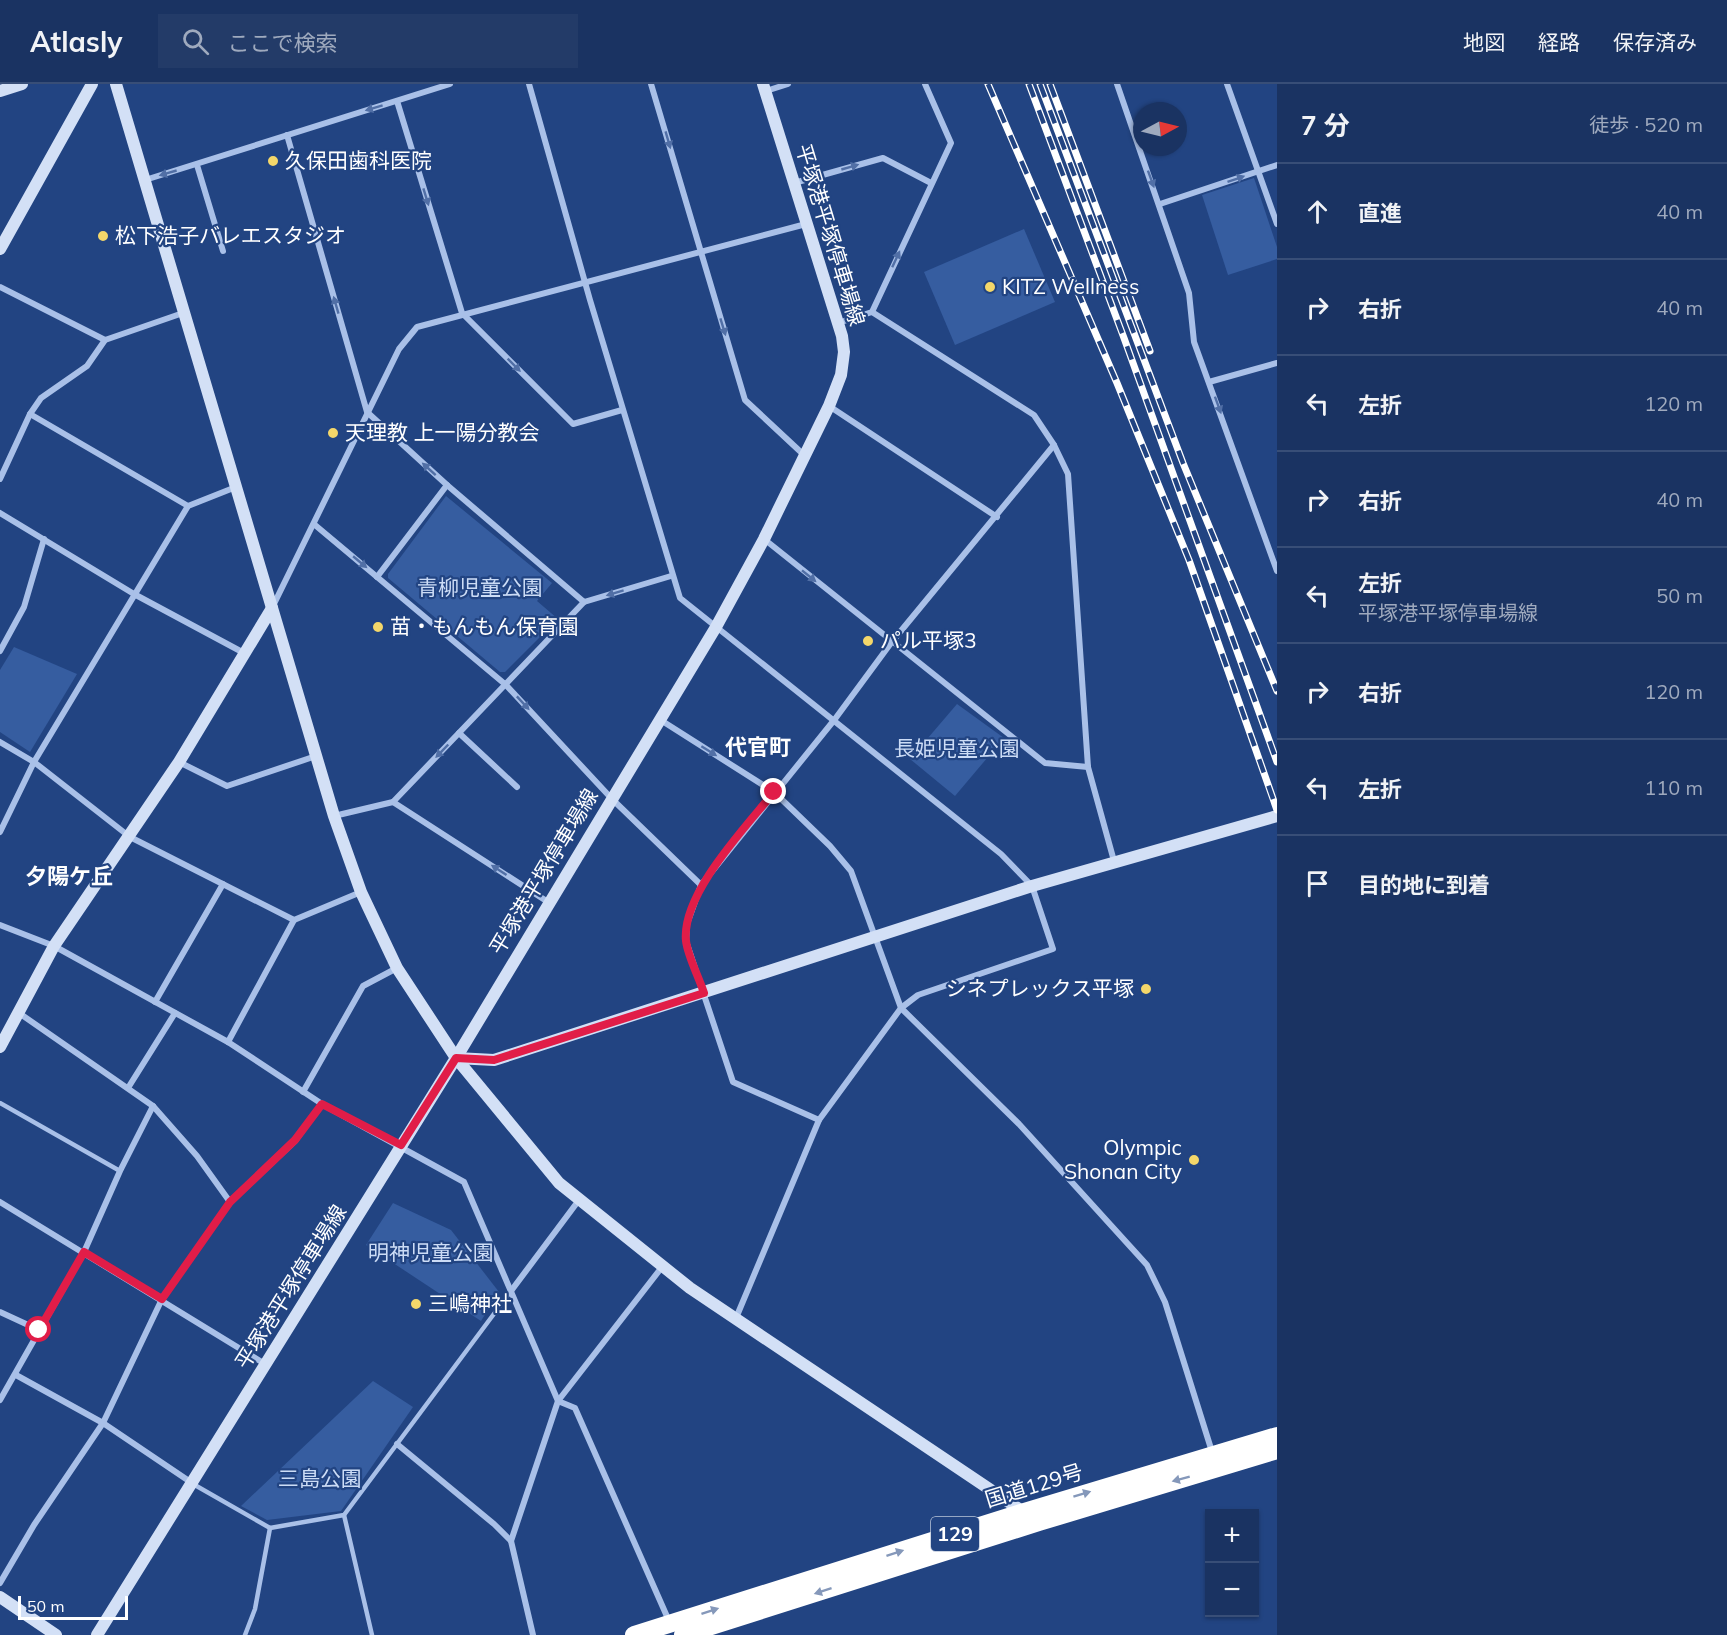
<!DOCTYPE html>
<html lang="ja">
<head>
<meta charset="utf-8">
<style>
  body { margin:0; font-family:Mulish,"Noto Sans JP",sans-serif; background:#233b68; color:#f1f3f6 }
  .controls { position:absolute; right:18px; bottom:18px; display:grid; overflow:hidden; border-radius:0px; box-shadow:0 2px 4px #0004 }
  .controls button { width:54px; height:54px; display:grid; place-items:center; padding:0; border:0; border-bottom:2px solid #384e77; background:#1a3362; color:#f1f3f6; font:30px sans-serif }
  .compass { position:absolute; left:1133px; top:18px; width:54px; height:54px; border-radius:50%; background:#1a3362; box-shadow:0 2px 4px #0004; rotate:83deg }
  .scale { position:absolute; left:18px; bottom:15px; width:110px; box-sizing:border-box; padding-left:6px; border:3px solid #fff; border-top:0; font-size:16px; line-height:21px; white-space:nowrap; color:#fff; -webkit-text-stroke:4px #224482; paint-order:stroke }
  .stop { position:absolute; width:18px; height:18px; margin:-14px; border:4px solid #e11d48; border-radius:50%; background:#fff }
  .stop.end { background:#e11d48; border-color:#fff; box-shadow:0 2px 6px #0008 }
  .list { margin:0; padding:0; list-style:none }
  h2 { display:flex; justify-content:space-between; align-items:center; height:78px; margin:0; padding:0 24px; font-size:26px }
  h2 small { font-size:20px; font-weight:400; color:#9faabe }
  .list li { display:grid; grid-template-columns:39px 1fr auto; gap:18px; align-items:center; box-sizing:border-box; height:96px; padding:0 24px; border-top:2px solid #384e77 }
  .list b { display:block; font-size:22px; white-space:nowrap }
  .list p { margin:0; font-size:20px; white-space:nowrap; color:#9faabe }
  .list em { font-size:20px; font-style:normal; color:#9faabe }
  .icon { flex:none; width:33px; height:33px; fill:none; stroke:currentColor; stroke-width:2; stroke-linecap:round; stroke-linejoin:round }
  .map { position:relative; flex:none; width:1277px; height:1551px; overflow:hidden }
  header { display:flex; align-items:center; gap:36px; box-sizing:border-box; height:84px; padding:0 30px; background:#1a3362; border-bottom:2px solid #384e77 }
  header strong { font-size:28px }
  nav { display:flex; gap:33px; margin-inline-start:auto; font-size:21px }
  .search { width:420px; height:54px; background:#233b68; display:flex; align-items:center; gap:15px; box-sizing:border-box; padding:0 21px; border-radius:0px; color:#9faabe; font-size:22px }
  main { display:flex }
  aside { flex:1; background:#1a3362 }
  .map>svg:first-child { display:block }
</style>
</head>
<body>
<header>
<strong>Atlasly</strong>
<div class="search"><svg class="icon" aria-label="search" viewBox="0 0 24 24"><circle cx="10" cy="10" r="6"/><path d="M15 15l6 6"/></svg>ここで検索</div>
<nav><a>地図</a><a>経路</a><a>保存済み</a></nav>
</header>
<main>
<div class="map">
<svg width="1277" height="1551" viewBox="0 0 1277 1551">
  <rect width="100%" height="100%" fill="#224482"/>
  <!-- green -->
  <g fill="#365da0">
    <polygon points="1254,94 1277,163 1277,175 1228,191 1202,111"/>
    <polygon points="1024,145 1055,218 955,261 924,188"/>
    <polygon points="446,412 552,499 537,517 558,535 505,588 500,588 388,494 388,490"/>
    <polygon points="14,563 77,590 30,668 0,648 0,586"/>
    <polygon points="957,620 1004,654 955,712 910,675"/>
    <polygon points="393,1119 451,1146 499,1208 481,1237 366,1161"/>
    <polygon points="373,1297 413,1323 341,1427 267,1436 241,1422"/>
  </g>
  <g fill="none" stroke-linecap="round" stroke-linejoin="round">
    <!-- lane -->
    <g stroke="#a9c0e8" stroke-width="4.5">
      <polyline points="0,1019 120,1087"/>
      <polyline points="193,1400 270,1444 344,1431 511,1207"/>
      <polyline points="344,1431 372,1551"/>
      <polyline points="245,1551 255,1525 270,1444"/>
    </g>
    <!-- street -->
    <g stroke="#a9c0e8" stroke-width="6">
      <polyline points="529,0 590,216 680,514 1001,770 1032,802 1053,865 918,911 901,924 819,1036 736,1234"/>
      <polyline points="651,0 745,316 804,371"/>
      <polyline points="1117,0 1189,209 1194,258 1277,487"/>
      <polyline points="1227,0 1277,140"/>
      <polyline points="766,7 788,0"/>
      <polyline points="397,17 462,229 573,340 622,326"/>
      <polyline points="287,51 367,328 447,401 584,518 671,492"/>
      <polyline points="197,81 223,167"/>
      <polyline points="145,96 450,0"/>
      <polyline points="794,99 883,74 931,99"/>
      <polyline points="1160,120 1277,81"/>
      <polyline points="0,203 105,256"/>
      <polyline points="872,228 1034,331 1054,361 1068,390 1088,683 1114,777"/>
      <polyline points="838,239 872,228 951,59 925,0"/>
      <polyline points="1209,298 1277,279"/>
      <polyline points="829,322 997,433"/>
      <polyline points="30,330 188,422"/>
      <polyline points="0,395 30,330 41,314 87,282 105,256 183,229"/>
      <polyline points="0,429 134,510 244,569"/>
      <polyline points="315,441 506,601 612,715 701,801"/>
      <polyline points="764,455 1045,679 1088,683"/>
      <polyline points="377,493 447,401"/>
      <polyline points="272,524 399,265 417,243 806,140"/>
      <polyline points="0,567 24,523 44,455"/>
      <polyline points="659,635 774,708 830,762 851,787 901,924 1019,1040 1147,1181 1165,1218 1213,1371"/>
      <polyline points="459,649 517,703"/>
      <polyline points="0,658 34,678 130,753 294,836 361,808"/>
      <polyline points="179,678 227,702 316,672"/>
      <polyline points="393,718 548,818"/>
      <polyline points="334,732 393,718 584,518"/>
      <polyline points="0,748 34,678 188,422 236,403"/>
      <polyline points="0,841 54,862 228,958 322,1020 464,1098 558,1317 575,1324 669,1537"/>
      <polyline points="155,918 223,800"/>
      <polyline points="19,929 153,1022 197,1072 230,1118"/>
      <polyline points="228,958 294,836"/>
      <polyline points="128,1004 175,929"/>
      <polyline points="303,1008 363,902 397,884"/>
      <polyline points="819,1036 733,998 686,857 687,840 701,801 835,635 891,559 1054,361"/>
      <polyline points="0,1118 265,1280"/>
      <polyline points="511,1207 579,1116"/>
      <polyline points="0,1228 39,1246"/>
      <polyline points="16,1291 103,1339 192,1399"/>
      <polyline points="0,1316 84,1168 120,1087 153,1022"/>
      <polyline points="397,1360 494,1440 511,1457 533,1551"/>
      <polyline points="511,1457 558,1317 662,1183"/>
      <polyline points="0,1499 34,1441 103,1339 162,1215 230,1118 295,1057 322,1020"/>
    </g>
    <!-- secondary -->
    <g stroke="#d3e0f6" stroke-width="12">
      <polyline points="116,0 334,732 361,808 397,884 456,974 559,1099 690,1204 1028,1431"/>
      <polyline points="0,7 22,0"/>
      <polyline points="0,165 92,0"/>
      <polyline points="0,963 54,862 179,678 272,524"/>
      <polyline points="456,974 494,976 1032,802 1277,732"/>
      <polyline points="0,1513 56,1551"/>
      <polyline points="97,1551 456,974 716,543 764,455 829,322 841,291 844,268 842,252 763,0"/>
    </g>
    <!-- highway -->
    <g stroke="#fff" stroke-width="18">
      <polyline points="634,1551 1024,1428 1277,1352"/>
      <polyline points="683,1551 1039,1438 1277,1366"/>
    </g>
    <!-- rail casing -->
    <g stroke="#fff" stroke-width="7">
      <g id="rail">
        <polyline points="988,0 1117,299 1189,476 1277,726"/>
        <polyline points="1029,0 1124,254 1277,678"/>
        <polyline points="1040,0 1183,379 1277,607"/>
        <polyline points="1050,0 1150,267"/>
      </g>
    </g>
    <!-- rail -->
    <use href="#rail" stroke="#224482" stroke-width="4.5" stroke-dasharray="14" stroke-linecap="butt"/>
  </g>
  <!-- one-way arrows -->
  <defs><path id="oneway-solid" d="M-6-.8H1V-3.2L6.5 0L1 3.2V.8H-6Z" transform="scale(1.5)"/></defs>
  <g fill="#516fa6">
    <use href="#oneway-solid" transform="translate(374 24) rotate(163)"/>
    <use href="#oneway-solid" transform="translate(668 56) rotate(74)"/>
    <use href="#oneway-solid" transform="translate(850 83) rotate(-16)"/>
    <use href="#oneway-solid" transform="translate(168 89) rotate(164)"/>
    <use href="#oneway-solid" transform="translate(1151 95) rotate(70)"/>
    <use href="#oneway-solid" transform="translate(1236 95) rotate(-19)"/>
    <use href="#oneway-solid" transform="translate(426 113) rotate(73)"/>
    <use href="#oneway-solid" transform="translate(896 175) rotate(-65)"/>
    <use href="#oneway-solid" transform="translate(336 221) rotate(-106)"/>
    <use href="#oneway-solid" transform="translate(723 243) rotate(73)"/>
    <use href="#oneway-solid" transform="translate(514 281) rotate(45)"/>
    <use href="#oneway-solid" transform="translate(1218 321) rotate(70)"/>
    <use href="#oneway-solid" transform="translate(429 385) rotate(-138)"/>
    <use href="#oneway-solid" transform="translate(360 478) rotate(40)"/>
    <use href="#oneway-solid" transform="translate(809 492) rotate(39)"/>
    <use href="#oneway-solid" transform="translate(615 509) rotate(163)"/>
    <use href="#oneway-solid" transform="translate(523 619) rotate(47)"/>
    <use href="#oneway-solid" transform="translate(442 667) rotate(134)"/>
    <use href="#oneway-solid" transform="translate(709 667) rotate(32)"/>
    <use href="#oneway-solid" transform="translate(499 786) rotate(-147)"/>
  </g>
  <g fill="#8598ba">
    <use href="#oneway-solid" transform="translate(1181 1395) rotate(165)"/>
    <use href="#oneway-solid" transform="translate(1082 1410) rotate(-17)"/>
    <use href="#oneway-solid" transform="translate(895 1469) rotate(-18)"/>
    <use href="#oneway-solid" transform="translate(823 1507) rotate(162)"/>
    <use href="#oneway-solid" transform="translate(710 1527) rotate(-18)"/>
  </g>
  <g fill="none" stroke-linecap="round" stroke-linejoin="round">
    <!-- route -->
    <path stroke="#e11d48" stroke-width="8" d="M 39,1246 L 84,1168 L 162,1215 L 230,1118 L 295,1056 L 322,1020 L 401,1061 L 456,974 L 494,976 L 704,909 C 699,893 688,873 686,857 C 681,810 746,743 774,708"/>
  </g>
  <!-- markers -->
  <g fill="#f4d76a" stroke="#224482" stroke-width="2">
    <circle cx="273" cy="77" r="6"/>
    <circle cx="103" cy="152" r="6"/>
    <circle cx="990" cy="203" r="6"/>
    <circle cx="333" cy="349" r="6"/>
    <circle cx="378" cy="543" r="6"/>
    <circle cx="868" cy="557" r="6"/>
    <circle cx="1146" cy="905" r="6"/>
    <circle cx="1194" cy="1076" r="6"/>
    <circle cx="416" cy="1220" r="6"/>
  </g>
  <g text-anchor="middle" stroke-width="4.5" stroke-linejoin="round" paint-order="stroke">
    <!-- shield labels -->
    <rect fill="#224482" stroke="#bdc7da" stroke-width="1.5" x="931" y="1433" width="48" height="34" rx="4.5"/>
    <g font-size="20" font-weight="bold" fill="#fff">
      <text x="955" y="1457">129</text>
    </g>
    <!-- poi labels -->
    <g font-size="21" fill="#fff" stroke="#224482" text-anchor="start">
      <text x="285" y="84">久保田歯科医院</text>
      <text x="115" y="159">松下浩子バレエスタジオ</text>
      <text x="1002" y="210">KITZ Wellness</text>
      <text x="345" y="356">天理教 上一陽分教会</text>
      <text x="390" y="550">苗・もんもん保育園</text>
      <text x="880" y="564">パル平塚3</text>
      <text x="1134" y="912" text-anchor="end">シネプレックス平塚</text>
      <text x="1182" y="1071" text-anchor="end">Olympic<tspan x="1182" dy="24">Shonan City</tspan></text>
      <text x="428" y="1227">三嶋神社</text>
    </g>
    <!-- street labels -->
    <g font-size="21" fill="#fff" stroke="#224482">
      <text transform="translate(830 151) rotate(73)" y="7">平塚港平塚停車場線</text>
      <text transform="translate(544 788) rotate(-59)" y="7">平塚港平塚停車場線</text>
      <text transform="translate(291 1203) rotate(-58)" y="7">平塚港平塚停車場線</text>
      <text transform="translate(1034 1402) rotate(-17)" y="7">国道129号</text>
    </g>
    <!-- park labels -->
    <g font-size="21" fill="#ccdcf6" stroke="#224482">
      <text x="480" y="511">青柳児童公園</text>
      <text x="957" y="672">長姫児童公園</text>
      <text x="431" y="1176">明神児童公園</text>
      <text x="320" y="1402">三島公園</text>
    </g>
    <!-- neighbourhood labels -->
    <g font-size="22" font-weight="bold" fill="#fff" stroke="#224482">
      <text x="758" y="671">代官町</text>
      <text x="69" y="800">夕陽ケ丘</text>
    </g>
  </g>
</svg>
<div class="controls">
<button>+</button>
<button>−</button>
</div>
<svg class="compass" viewBox="-18 -18 36 36"><path d="M0-13l5 13h-10z" fill="#e53935"/><path d="M0 13l5-13h-10z" fill="#9faabe"/></svg>
<div class="scale">50 m</div>
<div class="stop" style="left:39px;top:1246px"></div>
<div class="stop end" style="left:774px;top:708px"></div>
</div>
<aside>
<h2>7 分<small>徒歩 · 520 m</small></h2>
<ul class="list">
<li><svg class="icon" aria-label="ahead" viewBox="0 0 24 24"><path d="M12 20V5M6 11l6-6 6 6"/></svg><div><b>直進</b></div><em>40 m</em></li>
<li><svg class="icon" aria-label="right" viewBox="0 0 24 24"><path d="M7 20v-9h11M14 6l5 5-5 5"/></svg><div><b>右折</b></div><em>40 m</em></li>
<li><svg class="icon" aria-label="left" viewBox="0 0 24 24"><path d="M17 20v-9H6M10 6l-5 5 5 5"/></svg><div><b>左折</b></div><em>120 m</em></li>
<li><svg class="icon" aria-label="right" viewBox="0 0 24 24"><path d="M7 20v-9h11M14 6l5 5-5 5"/></svg><div><b>右折</b></div><em>40 m</em></li>
<li><svg class="icon" aria-label="left" viewBox="0 0 24 24"><path d="M17 20v-9H6M10 6l-5 5 5 5"/></svg><div><b>左折</b><p>平塚港平塚停車場線</p></div><em>50 m</em></li>
<li><svg class="icon" aria-label="right" viewBox="0 0 24 24"><path d="M7 20v-9h11M14 6l5 5-5 5"/></svg><div><b>右折</b></div><em>120 m</em></li>
<li><svg class="icon" aria-label="left" viewBox="0 0 24 24"><path d="M17 20v-9H6M10 6l-5 5 5 5"/></svg><div><b>左折</b></div><em>110 m</em></li>
<li><svg class="icon" aria-label="arrive" viewBox="0 0 24 24"><path d="M6 21V4h12l-3 4 3 4H6"/></svg><div><b>目的地に到着</b></div></li>
</ul>
</aside>
</main>
</body>
</html>
